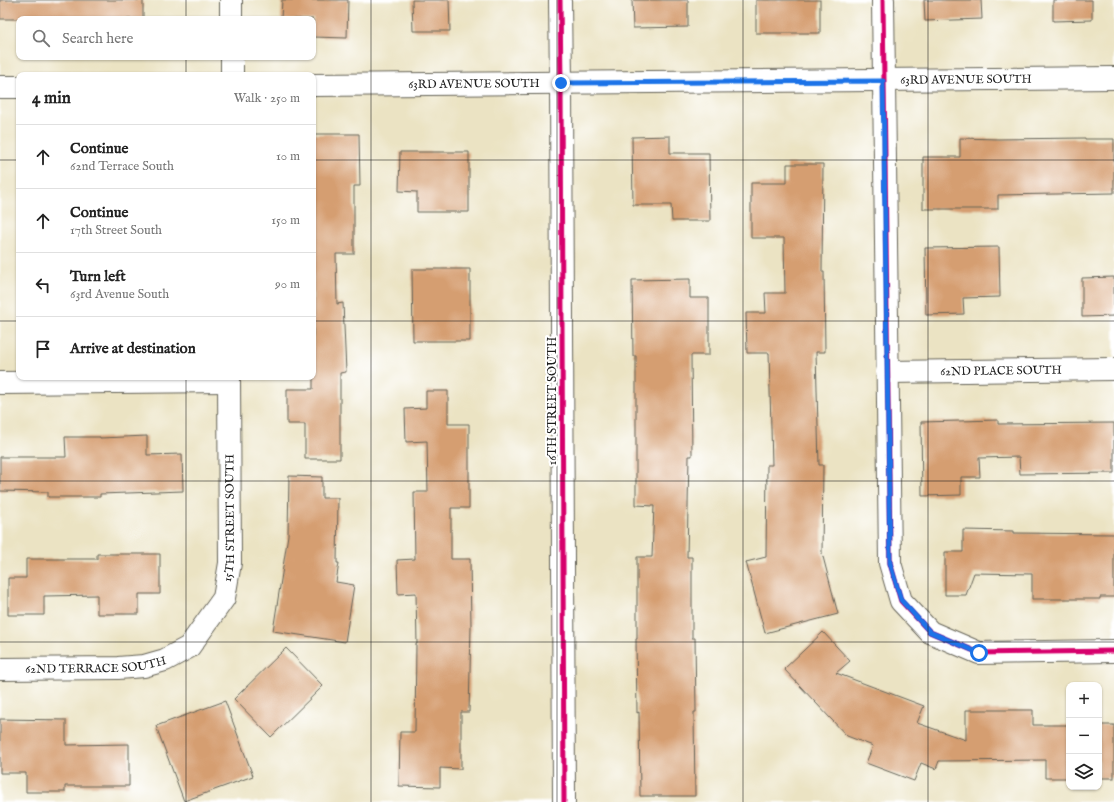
<!DOCTYPE html>
<html lang="en">
<head>
<meta charset="utf-8">
<style>
  body { margin:0; font-family:"IM FELL English",serif; background:#f6f6f6; color:#222 }
  .controls { position:absolute; right:12px; bottom:12px; display:grid; overflow:hidden; border-radius:8px; box-shadow:0 1px 3px #0004 }
  .controls button { width:36px; height:36px; display:grid; place-items:center; padding:0; border:0; border-bottom:1px solid #e0e0e0; background:#fff; color:#222; font:20px sans-serif }
  .stop { position:absolute; width:12px; height:12px; margin:-9px; border:3px solid #1a73e8; border-radius:50%; background:#fff }
  .stop.end { background:#1a73e8; border-color:#fff; box-shadow:0 1px 4px #0008 }
  .list { margin:0; padding:0; list-style:none }
  h2 { display:flex; justify-content:space-between; align-items:center; height:52px; margin:0; padding:0 16px; font-size:17px }
  h2 small { font-size:13px; font-weight:400; color:#767676 }
  .list li { display:grid; grid-template-columns:26px 1fr auto; gap:12px; align-items:center; box-sizing:border-box; height:64px; padding:0 16px; border-top:1px solid #e0e0e0 }
  .list b { display:block; font-size:15px; white-space:nowrap }
  .list p { margin:0; font-size:13px; white-space:nowrap; color:#767676 }
  .list em { font-size:13px; font-style:normal; color:#767676 }
  .icon { flex:none; width:22px; height:22px; fill:none; stroke:currentColor; stroke-width:2; stroke-linecap:round; stroke-linejoin:round }
  .map { position:relative; flex:none; width:1114px; height:802px; overflow:hidden }
  .search { position:absolute; background:#fff; box-shadow:0 1px 3px #0004; left:16px; top:16px; width:300px; height:44px; display:flex; align-items:center; gap:10px; box-sizing:border-box; padding:0 14px; border-radius:8px; color:#767676; font-size:15px }
  .panel { position:absolute; background:#fff; box-shadow:0 1px 3px #0004; left:16px; top:72px; width:300px; height:308px; border-radius:8px }
  .map>svg:first-child { display:block }
</style>
</head>
<body>
<div class="map">
<svg width="1114" height="802" viewBox="0 0 1114 802">
  <rect width="100%" height="100%" fill="#fff"/>
  <filter id="ink" filterUnits="userSpaceOnUse"><feTurbulence type="fractalNoise" baseFrequency=".025" numOctaves="2"/><feDisplacementMap in="SourceGraphic" scale="8" xChannelSelector="R" yChannelSelector="G"/><feConvolveMatrix kernelMatrix="1 2 1 2 8 2 1 2 1" color-interpolation-filters="sRGB"/></filter>
  <filter id="wash" filterUnits="userSpaceOnUse"><feTurbulence type="fractalNoise" baseFrequency=".012" numOctaves="4" result="noise"/><feDisplacementMap in="SourceGraphic" scale="16" xChannelSelector="R" yChannelSelector="G"/><feGaussianBlur stdDeviation="0.9" result="paint"/><feColorMatrix in="noise" values="0 0 0 0 0 0 0 0 0 0 0 0 0 0 0 0 0 1.4 0 .05"/><feComposite in="paint" operator="in"/></filter>
  <g filter="url(#wash)">
    <rect width="100%" height="100%" fill="#ebe3c3"/>
    <g id="blocks">
      <!-- building -->
      <g fill="#d59e71">
        <rect x="0" y="0" width="143" height="19"/>
        <polygon points="282,0 348,0 347,38 313,37 313,19 281,19"/>
        <polygon points="412,0 449,0 450,31 413,31"/>
        <polygon points="632,0 688,0 688,27 633,28"/>
        <rect x="756" y="0" width="64" height="33"/>
        <polygon points="924,0 981,0 982,19 925,21"/>
        <polygon points="1053,0 1092,0 1092,20 1053,21"/>
        <polygon points="313,134 359,134 360,186 354,186 354,254 336,254 337,304 343,303 346,372 340,373 340,459 305,459 305,424 287,424 287,389 313,389"/>
        <polygon points="670,136 670,153 709,153 710,221 672,221 671,205 633,205 632,137"/>
        <polygon points="960,138 998,139 1085,138 1085,139 1114,139 1114,193 998,195 998,209 923,209 923,157 960,157"/>
        <polygon points="400,152 469,152 469,212 417,212 417,192 399,191"/>
        <polygon points="787,164 823,164 822,272 824,272 825,352 816,352 819,465 823,465 822,553 838,614 765,633 746,562 766,557 767,465 772,465 769,353 747,353 746,313 766,313 765,293 785,293 784,238 751,238 751,183 787,183"/>
        <polygon points="999,247 1000,297 963,298 964,314 926,315 925,248"/>
        <polygon points="412,269 470,269 470,341 413,341"/>
        <polygon points="1114,277 1114,316 1082,317 1082,278"/>
        <polygon points="690,279 690,298 709,298 709,355 691,355 692,456 689,456 687,557 692,557 692,638 695,638 696,712 694,712 695,796 640,796 639,712 637,713 636,639 637,639 637,557 652,557 654,506 636,505 636,356 633,356 632,280"/>
        <polygon points="426,391 448,391 448,424 469,424 469,508 451,508 451,559 470,559 471,627 469,712 461,712 461,769 440,768 440,787 399,786 400,732 415,732 416,644 417,644 416,593 398,594 397,560 415,559 414,492 428,492 427,441 406,442 405,409 426,408"/>
        <polygon points="998,420 998,424 1114,423 1114,473 1020,474 1019,457 979,458 980,477 961,477 961,495 922,496 921,422"/>
        <polygon points="147,436 147,455 182,454 183,491 100,494 100,497 48,497 48,492 0,491 0,457 66,457 65,437 100,437 100,438"/>
        <polygon points="289,476 322,477 322,498 338,498 337,563 339,563 336,582 354,585 345,642 273,631 288,535"/>
        <polygon points="963,530 1014,531 1014,533 1114,534 1114,597 1100,597 1100,599 1032,599 1032,574 974,573 966,595 945,595 945,552 963,552"/>
        <polygon points="97,554 160,554 160,594 139,594 139,614 97,614 97,595 44,596 44,615 8,615 8,578 26,578 26,559 97,559"/>
        <polygon points="823,632 850,661 836,673 924,706 917,723 966,740 966,710 1033,710 1033,725 1069,725 1069,778 1045,778 1045,760 939,761 936,769 921,763 914,781 866,763 873,746 847,736 784,669"/>
        <polygon points="286,648 323,686 271,737 234,699"/>
        <polygon points="225,701 253,776 184,801 156,726"/>
        <polygon points="0,719 66,720 66,745 129,744 129,786 65,786 65,792 26,792 26,773 0,773"/>
        <rect x="1099" y="725" width="15" height="53"/>
      </g>
    </g>
  </g>
  <g filter="url(#ink)">
    <use href="#blocks" fill-opacity="0" stroke="#646256" stroke-width="1"/>
    <g fill="none" stroke-linecap="round" stroke-linejoin="round">
      <!-- minor casing -->
      <g stroke="#646256" stroke-width="24">
        <g id="minor">
          <polyline points="231,0 231,19"/>
          <polyline points="560,0 561,83 564,802"/>
          <polyline points="883,0 890,563 901,601 930,632 979,653 1114,651"/>
          <polyline points="232,57 232,75"/>
          <path id="s1" d="M 313,85 L 1114,78"/>
          <polyline points="0,87 19,87"/>
          <path id="s2" d="M 887,372 L 1114,369"/>
          <polyline points="0,383 229,381"/>
          <path id="s3" d="M 0,669 L 118,668 L 144,666 L 165,660 L 189,647 L 224,598 L 230,563 L 229,377"/>
        </g>
      </g>
      <!-- minor -->
      <use href="#minor" stroke="#fff" stroke-width="22"/>
      <!-- cycleway casing -->
      <g stroke="#fff" stroke-width="8">
        <g id="cycleway">
          <polyline points="560,0 561,83 564,802"/>
          <polyline points="883,0 890,563 901,601 930,632 979,653 1114,651"/>
        </g>
      </g>
      <!-- cycleway -->
      <use href="#cycleway" stroke="#d6006c" stroke-width="5"/>
    </g>
  </g>
  <g fill="none" stroke-linecap="round" stroke-linejoin="round" filter="url(#ink)">
    <!-- route -->
    <polyline stroke="#1a73e8" stroke-width="5" points="561,83 883,81 890,563 901,600 930,632 979,653"/>
  </g>
  <!-- grid -->
  <path fill="none" stroke="#1c1c1c" stroke-width="1" stroke-opacity="0.55" d="M 186,0 L 186,19M 371,0 L 371,802M 557,0 L 557,802M 743,0 L 743,802M 928,0 L 928,802M 186,57 L 186,75M 0,160 L 19,160M 313,160 L 1114,160M 0,321 L 19,321M 313,321 L 1114,321M 186,377 L 186,802M 0,481 L 1114,481M 0,642 L 1114,642"/>
  <g text-anchor="middle" stroke-width="4" stroke-linejoin="round" paint-order="stroke">
    <!-- street labels -->
    <g font-size="12" fill="#1c1c1c" stroke="#fff">
      <text dy="4" stroke="none"><textPath href="#s1" startOffset="653">63RD AVENUE SOUTH</textPath></text>
      <text dy="4" stroke="none"><textPath href="#s1" startOffset="161">63RD AVENUE SOUTH</textPath></text>
      <text dy="4" stroke="none"><textPath href="#s2" startOffset="114">62ND PLACE SOUTH</textPath></text>
      <text transform="translate(552 401) rotate(-90)" y="4">16TH STREET SOUTH</text>
      <text dy="4" stroke="none"><textPath href="#s3" startOffset="334">15TH STREET SOUTH</textPath></text>
      <text dy="4" stroke="none"><textPath href="#s3" startOffset="96">62ND TERRACE SOUTH</textPath></text>
    </g>
  </g>
</svg>
<div class="controls">
<button>+</button>
<button>−</button>
<button><svg class="icon" aria-label="layers" viewBox="0 0 24 24"><path d="M12 4l9 5-9 5-9-5zM3 14l9 5 9-5"/></svg></button>
</div>
<div class="stop" style="left:979px;top:653px"></div>
<div class="stop end" style="left:561px;top:83px"></div>
<div class="search"><svg class="icon" aria-label="search" viewBox="0 0 24 24"><circle cx="10" cy="10" r="6"/><path d="M15 15l6 6"/></svg>Search here</div>
<section class="panel">
<h2>4 min<small>Walk · 250 m</small></h2>
<ul class="list">
<li><svg class="icon" aria-label="ahead" viewBox="0 0 24 24"><path d="M12 20V5M6 11l6-6 6 6"/></svg><div><b>Continue</b><p>62nd Terrace South</p></div><em>10 m</em></li>
<li><svg class="icon" aria-label="ahead" viewBox="0 0 24 24"><path d="M12 20V5M6 11l6-6 6 6"/></svg><div><b>Continue</b><p>17th Street South</p></div><em>150 m</em></li>
<li><svg class="icon" aria-label="left" viewBox="0 0 24 24"><path d="M17 20v-9H6M10 6l-5 5 5 5"/></svg><div><b>Turn left</b><p>63rd Avenue South</p></div><em>90 m</em></li>
<li><svg class="icon" aria-label="arrive" viewBox="0 0 24 24"><path d="M6 21V4h12l-3 4 3 4H6"/></svg><div><b>Arrive at destination</b></div></li>
</ul>
</section>
</div>
</body>
</html>
